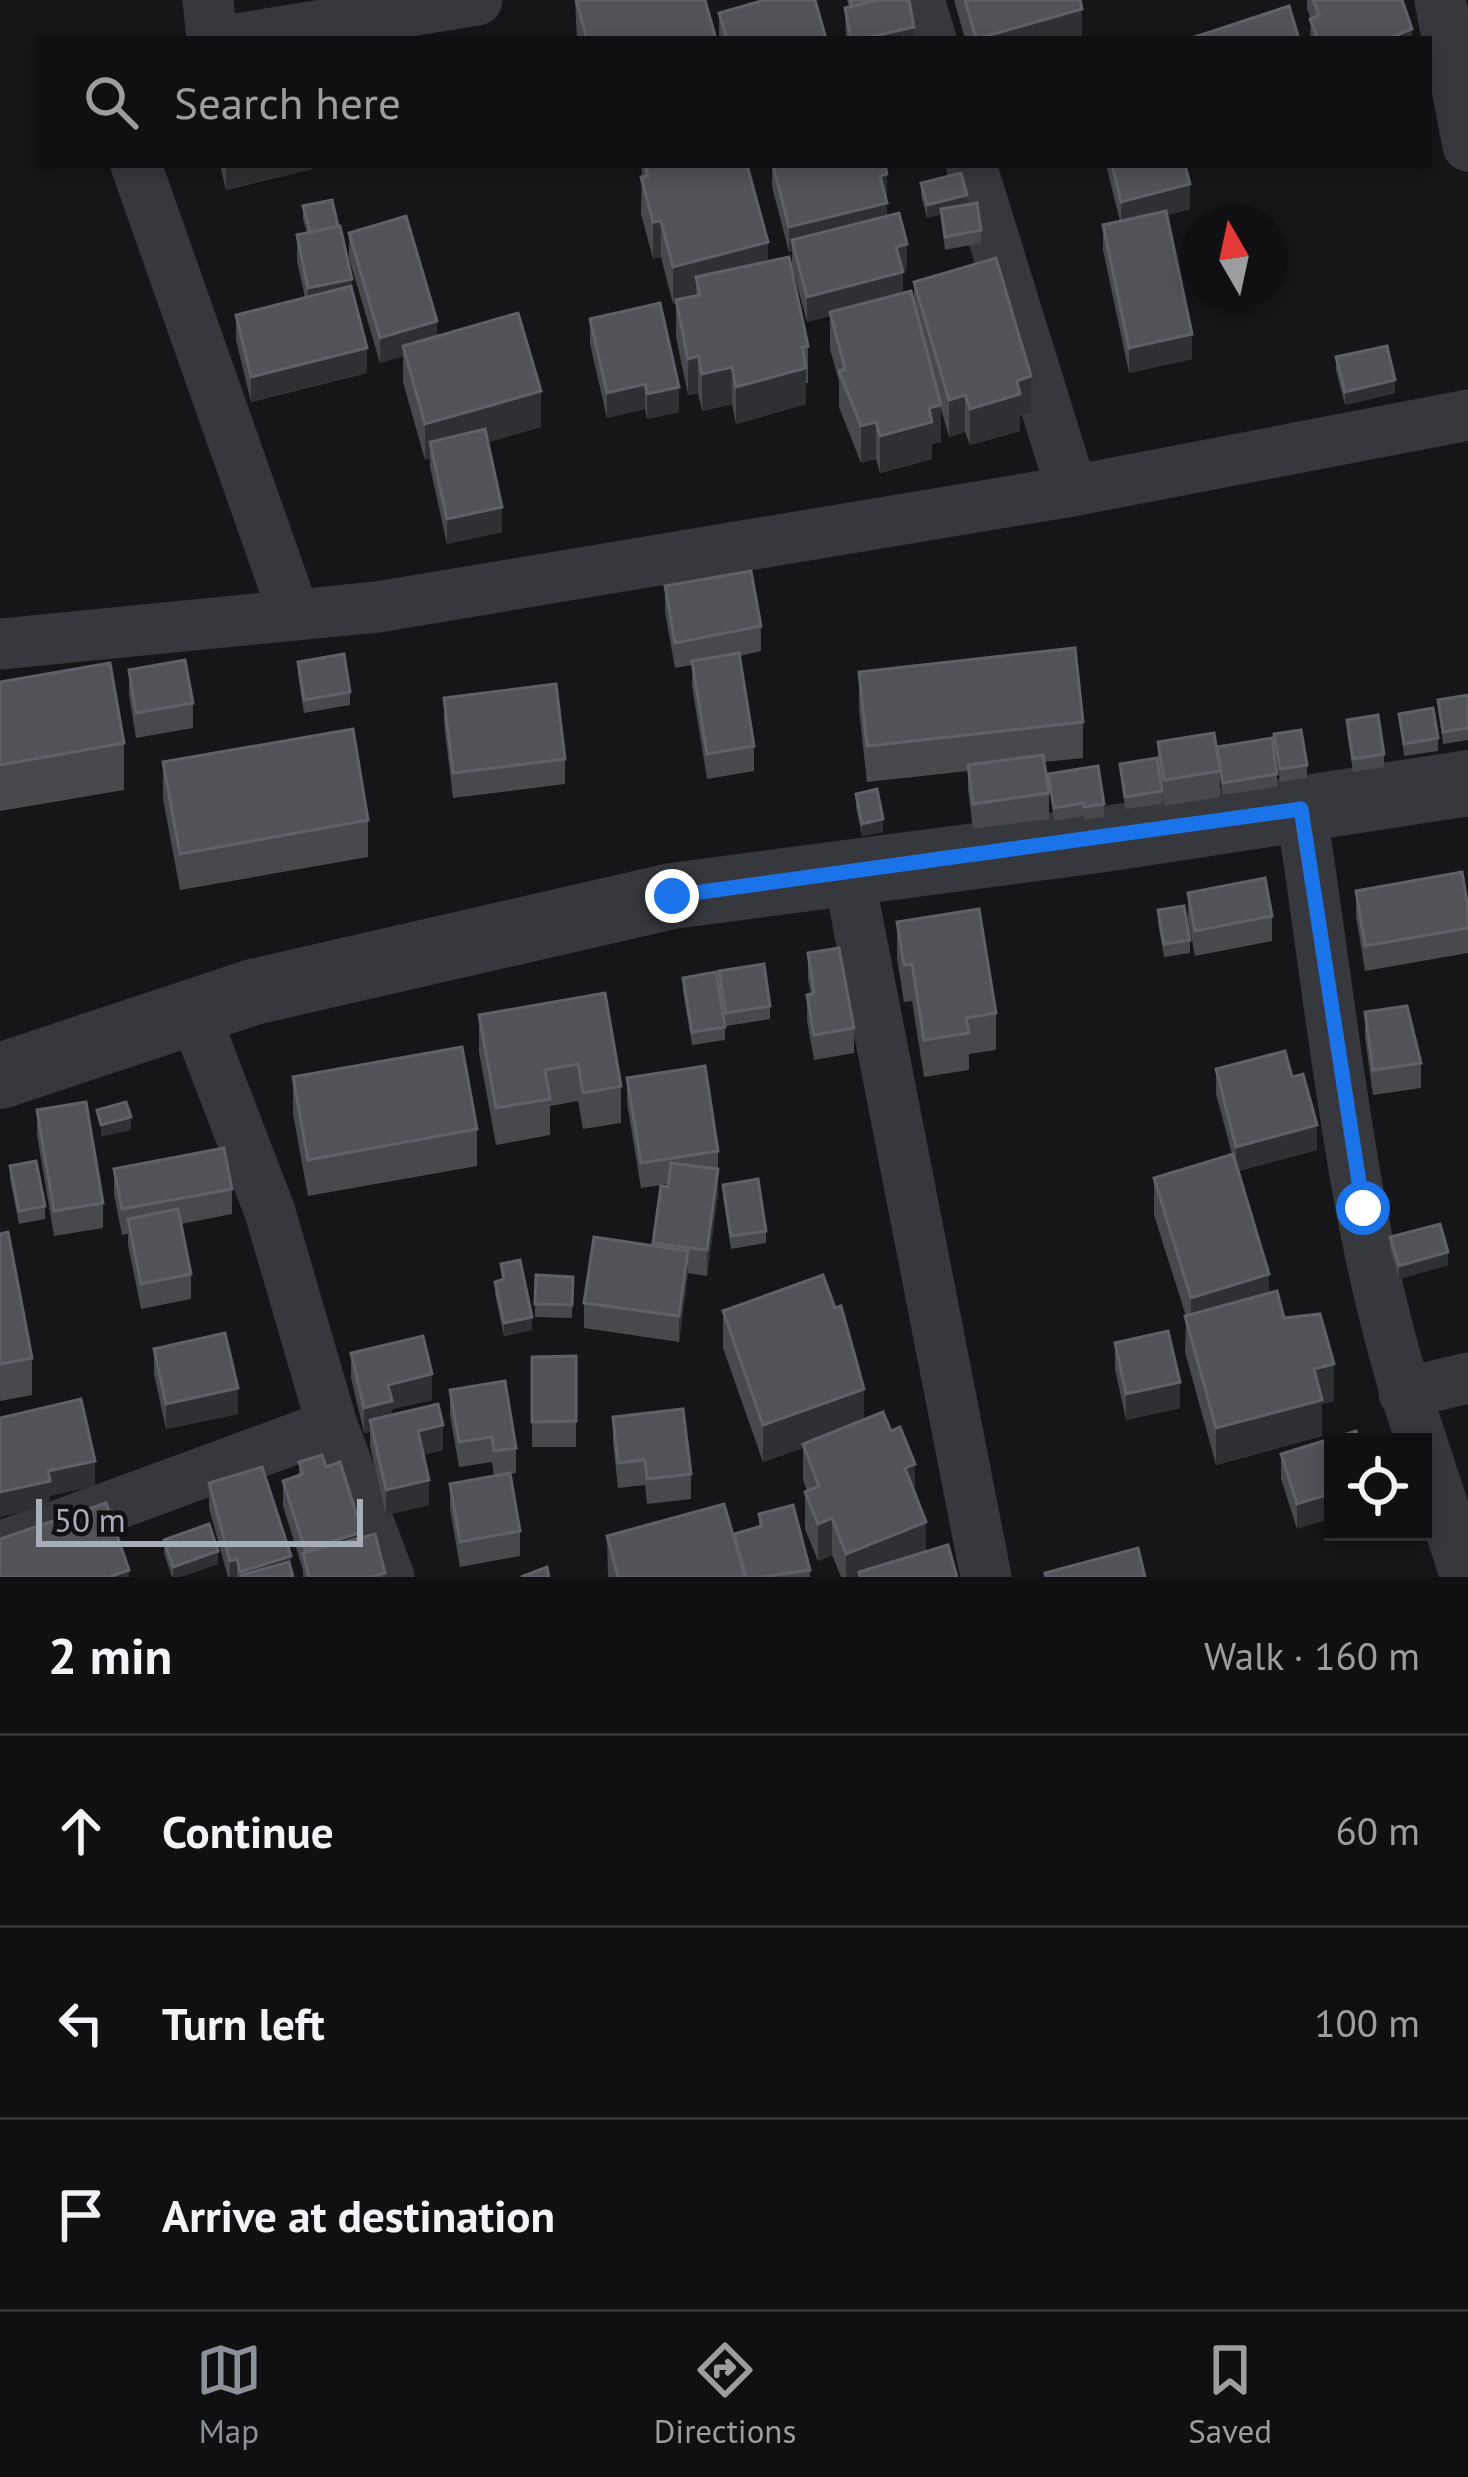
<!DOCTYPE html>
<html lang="en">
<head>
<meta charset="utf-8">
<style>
  body { margin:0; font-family:"PT Sans",sans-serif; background:#1e1e20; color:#f1f3f6 }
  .controls { position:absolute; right:36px; bottom:36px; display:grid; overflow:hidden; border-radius:0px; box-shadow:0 6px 18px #0003 }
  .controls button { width:108px; height:108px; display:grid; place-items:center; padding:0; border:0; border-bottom:3px solid #303032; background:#101012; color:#f1f3f6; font:60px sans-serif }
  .compass { position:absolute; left:1180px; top:204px; width:108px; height:108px; border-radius:50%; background:#101012; box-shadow:0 6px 18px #0003; rotate:351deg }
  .scale { position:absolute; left:36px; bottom:30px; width:327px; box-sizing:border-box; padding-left:12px; border:6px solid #a8adb8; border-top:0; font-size:33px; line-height:42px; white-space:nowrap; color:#a8adb8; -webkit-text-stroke:9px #111113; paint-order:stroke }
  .stop { position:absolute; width:36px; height:36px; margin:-27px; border:9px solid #1a73e8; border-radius:50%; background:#fff }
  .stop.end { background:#1a73e8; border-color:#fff; box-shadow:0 3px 12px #0008 }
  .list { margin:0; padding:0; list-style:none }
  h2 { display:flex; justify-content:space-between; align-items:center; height:156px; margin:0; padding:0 48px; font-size:51px }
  h2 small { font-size:39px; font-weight:400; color:#9c9d9f }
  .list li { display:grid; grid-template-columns:78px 1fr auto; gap:36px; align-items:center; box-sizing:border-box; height:192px; padding:0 48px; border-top:3px solid #303032 }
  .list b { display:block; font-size:45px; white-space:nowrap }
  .list em { font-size:39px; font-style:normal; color:#9c9d9f }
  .icon { flex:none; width:66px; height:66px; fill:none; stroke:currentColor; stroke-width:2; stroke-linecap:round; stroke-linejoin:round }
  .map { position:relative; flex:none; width:1468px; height:1577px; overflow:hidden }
  .search { position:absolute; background:#101012; box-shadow:0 6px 18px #0003; left:36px; right:36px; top:36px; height:132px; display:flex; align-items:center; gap:30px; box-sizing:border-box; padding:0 42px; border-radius:0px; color:#9c9d9f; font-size:45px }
  .sheet { height:732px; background:#101012 }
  nav { display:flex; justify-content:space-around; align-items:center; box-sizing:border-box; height:168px; border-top:3px solid #303032; background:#101012; font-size:33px; color:#9c9d9f }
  nav a { display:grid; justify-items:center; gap:6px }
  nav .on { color:#8c9099 }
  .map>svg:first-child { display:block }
</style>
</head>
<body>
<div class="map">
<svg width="1468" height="1577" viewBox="0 0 1468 1577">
  <rect width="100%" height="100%" fill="#161618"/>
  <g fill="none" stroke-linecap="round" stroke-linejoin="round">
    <!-- minor -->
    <g stroke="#37383d" stroke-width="51">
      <polyline points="208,0 212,39"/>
      <polyline points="919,0 931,39"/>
      <polyline points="1440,0 1468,146"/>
      <polyline points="236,39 477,0"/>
      <polyline points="136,165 293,611"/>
      <polyline points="971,165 1072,491"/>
      <polyline points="0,644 377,607 1072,491 1468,415"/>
      <path d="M 1301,809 C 1334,1018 1351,1241 1422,1442"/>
      <polyline points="848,872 986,1577"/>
      <polyline points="193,1011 270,1212 332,1425 389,1577"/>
      <polyline points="1404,1393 1468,1378"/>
      <polyline points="1423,1446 1466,1577"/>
      <polyline points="0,1547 332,1425"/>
    </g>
    <!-- tertiary -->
    <polyline stroke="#37383d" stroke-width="66" points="0,1076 253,992 672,896 1105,839 1468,783"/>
  </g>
  <!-- wall -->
  <g fill="#47494d">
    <polygon points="575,0 716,39 577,39"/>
    <polygon points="847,0 909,0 914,39 846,39 845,8 849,7"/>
    <polygon points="954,0 1080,0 1082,39 965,39"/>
    <polygon points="1307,0 1402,0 1412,39 1310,39 1311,19 1307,9"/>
    <polygon points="719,13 826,39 719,39"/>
    <polygon points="220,165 312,165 312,169 226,190"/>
    <polygon points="642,165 747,165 768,261 808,346 808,383 806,383 806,404 736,424 732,404 702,411 698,393 688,395 676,337 676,303 673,304 661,257 653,259 641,214"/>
    <polygon points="772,165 887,199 887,216 907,270 903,271 903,293 914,305 914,282 1031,413 1020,416 1020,431 970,445 965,432 949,437 941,409 941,442 932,444 932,459 880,473 876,459 861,463 839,407 839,381 830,349 830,316 807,322 792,266 792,251 789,252 772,187"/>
    <polygon points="1106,165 1185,165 1190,209 1167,215 1192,359 1129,373 1103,250 1103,225 1120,221"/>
    <polygon points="921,183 967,205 981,230 981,243 945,250 941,214 927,218 921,195"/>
    <polygon points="303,206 352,290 367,373 251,402 236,340 236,315 305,298 297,261 297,235 307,233 303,219"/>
    <polygon points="349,233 437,336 541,427 488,442 502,532 447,544 430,467 430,459 425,460 403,382 403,356 380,363 349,258"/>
    <polygon points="590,319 679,412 647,419 645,409 607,418 590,344"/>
    <polygon points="1336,357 1395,393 1345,405 1336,370"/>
    <polygon points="665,586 761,626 761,651 740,656 754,746 754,771 707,779 692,686 692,665 675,668 665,612"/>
    <polygon points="298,662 350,692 350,705 304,713 298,675"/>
    <polygon points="129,670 193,703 193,728 136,738 129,695"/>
    <polygon points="859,672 1083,722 1083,758 1044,762 1049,793 1049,819 973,829 968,790 968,771 867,782 859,709"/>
    <polygon points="0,682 124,743 124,790 0,811"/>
    <polygon points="1468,695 1468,740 1443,744 1438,700"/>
    <polygon points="444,698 565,759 565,784 453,798 444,723"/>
    <polygon points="1399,714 1438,738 1438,751 1404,756"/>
    <polygon points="1347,720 1384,754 1384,767 1353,772 1347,733"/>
    <polygon points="1274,734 1307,765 1307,778 1280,782"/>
    <polygon points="1158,742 1217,753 1277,774 1277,787 1223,795 1220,778 1220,797 1164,806 1162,794 1162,804 1125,809 1120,764 1158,764"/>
    <polygon points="163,762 368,820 368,857 180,890 163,799"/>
    <polygon points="1048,774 1104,804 1104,817 1084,820 1084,816 1054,821"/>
    <polygon points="856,794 883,832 862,836 856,807"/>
    <polygon points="1356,891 1468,908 1468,953 1365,971 1356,916"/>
    <polygon points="1188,893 1272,916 1272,941 1195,956 1188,918"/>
    <polygon points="1158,910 1190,940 1190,953 1164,957 1158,923"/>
    <polygon points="897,922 996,1013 996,1050 969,1054 969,1070 924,1077 912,1001 904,1002 897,958"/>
    <polygon points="808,953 854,1028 854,1053 814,1060 807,1020 807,995 811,994 808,979"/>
    <polygon points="719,971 770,1006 770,1019 726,1026 719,984"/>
    <polygon points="683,978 725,1027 725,1040 692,1045 683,991"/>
    <polygon points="1365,1012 1421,1063 1421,1088 1373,1095 1365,1037"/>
    <polygon points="479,1015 621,1086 621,1123 583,1129 578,1101 550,1106 550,1135 496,1145 479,1052"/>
    <polygon points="1216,1069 1292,1077 1317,1150 1238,1171 1269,1293 1334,1401 1322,1404 1322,1436 1216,1465 1185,1352 1186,1316 1154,1215 1154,1178 1232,1154 1216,1094"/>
    <polygon points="293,1077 477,1129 477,1166 308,1196 293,1114"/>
    <polygon points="627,1078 718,1151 718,1194 707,1276 688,1273 679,1342 584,1328 584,1303 653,1246 661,1186 668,1187 669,1184 641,1188 627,1103"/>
    <polygon points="37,1110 103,1203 103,1228 54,1236 37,1135"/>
    <polygon points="10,1166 45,1206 45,1219 19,1224 10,1179"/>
    <polygon points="114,1169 232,1189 232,1214 181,1224 191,1274 191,1299 141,1309 128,1245 128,1234 122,1235 114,1194"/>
    <polygon points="723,1185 766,1231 766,1243 731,1249 723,1197"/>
    <polygon points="0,1234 32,1358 32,1395 0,1401"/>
    <polygon points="1390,1237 1448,1265 1399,1279 1390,1249"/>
    <polygon points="501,1264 532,1330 504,1336 495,1294 495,1282 502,1280"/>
    <polygon points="536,1275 573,1277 572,1318 535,1317"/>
    <polygon points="723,1311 864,1420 915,1493 926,1552 957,1577 841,1577 832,1555 818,1561 805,1529 805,1492 807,1491 803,1480 803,1448 763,1462 723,1348"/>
    <polygon points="1115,1343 1180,1408 1126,1420 1115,1369"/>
    <polygon points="154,1349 238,1414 166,1429 154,1374"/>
    <polygon points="351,1353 432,1400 392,1409 392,1415 443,1450 423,1455 429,1505 386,1515 370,1446 370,1432 364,1433 351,1378"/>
    <polygon points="576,1356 576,1447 532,1447 532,1357"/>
    <polygon points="450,1390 516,1448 516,1473 510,1474 520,1531 520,1556 460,1567 450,1509 450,1484 494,1476 492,1462 459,1467 450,1415"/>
    <polygon points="613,1417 691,1474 691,1499 647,1504 645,1485 618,1488 613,1442"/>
    <polygon points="1356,1431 1297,1529 1281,1479 1281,1454"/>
    <polygon points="299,1462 326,1467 385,1577 303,1577 303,1570 283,1506 283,1481 299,1476"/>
    <polygon points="209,1483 291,1571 293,1577 228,1577 209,1508"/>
    <polygon points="759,1514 810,1570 810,1577 608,1577 607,1536 734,1538 759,1526"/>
    <polygon points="164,1540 218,1564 180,1577 172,1577 164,1553"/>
  </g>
  <!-- shaded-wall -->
  <g fill="#2f3033">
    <polygon points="1082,9 1082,39 977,39"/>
    <polygon points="914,27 914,39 861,39"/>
    <polygon points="1412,29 1412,39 1387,39"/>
    <polygon points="226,165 312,165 312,169 226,190"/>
    <polygon points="887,174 887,199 880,201 880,176"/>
    <polygon points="1190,184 1190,209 1121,227 1121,202"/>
    <polygon points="967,195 967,208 927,218 927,205"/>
    <polygon points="887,203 887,228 792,240 792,251 789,252 789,227"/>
    <polygon points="661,221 661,257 653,259 653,222"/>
    <polygon points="768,242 768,278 696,277 696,298 673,304 673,267"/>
    <polygon points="907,244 907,270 896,272 896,247"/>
    <polygon points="903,272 903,297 807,322 807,297"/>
    <polygon points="352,279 352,304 308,313 308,288"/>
    <polygon points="437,321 437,346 403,346 403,356 380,363 380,338"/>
    <polygon points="1192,334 1192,359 1129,373 1129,348"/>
    <polygon points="367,348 367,373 251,402 251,377"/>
    <polygon points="698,356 698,393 688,395 688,359"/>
    <polygon points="732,367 732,404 702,411 702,374"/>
    <polygon points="806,368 806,404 736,424 736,387"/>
    <polygon points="1031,376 1031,413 1020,416 1020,431 970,445 970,409 1017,381"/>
    <polygon points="1395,380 1395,393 1345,405 1345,392"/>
    <polygon points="645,384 645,409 607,418 607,393"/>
    <polygon points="679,387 679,412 647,419 647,394"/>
    <polygon points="541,391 541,427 434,458 430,442 430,459 425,460 425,424"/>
    <polygon points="965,395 965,432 949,437 949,400"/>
    <polygon points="941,405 941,442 932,444 932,459 880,473 880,436 929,408"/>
    <polygon points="876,422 876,459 861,463 861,426"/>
    <polygon points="502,507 502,532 447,544 447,519"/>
    <polygon points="883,819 883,832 862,836 862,824"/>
    <polygon points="131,1117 131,1130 101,1137 101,1125"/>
    <polygon points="1317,1125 1317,1150 1236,1172 1236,1147"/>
    <polygon points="718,1169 718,1194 707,1276 707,1250"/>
    <polygon points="688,1251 688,1276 679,1342 679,1316"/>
    <polygon points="1448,1252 1448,1265 1399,1279 1399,1266"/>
    <polygon points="1269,1274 1269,1310 1191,1335 1191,1298"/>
    <polygon points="532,1317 532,1330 504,1336 504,1323"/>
    <polygon points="1334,1364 1334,1401 1322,1404 1322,1436 1216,1465 1216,1428 1314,1369"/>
    <polygon points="432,1374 432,1400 392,1409 392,1426 370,1420 370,1432 364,1433 364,1408 388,1385"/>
    <polygon points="1180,1382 1180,1408 1126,1420 1126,1394"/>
    <polygon points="238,1388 238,1414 166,1429 166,1404"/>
    <polygon points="864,1389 864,1426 763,1462 763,1425"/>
    <polygon points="443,1425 443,1450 418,1456 418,1431"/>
    <polygon points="95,1461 95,1486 50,1496 50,1506 0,1517 0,1492 48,1471"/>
    <polygon points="915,1464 915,1501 905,1468"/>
    <polygon points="429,1480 429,1505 386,1515 386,1490"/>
    <polygon points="1333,1493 1333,1518 1297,1529 1297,1504"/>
    <polygon points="832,1518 832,1555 818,1561 818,1524"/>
    <polygon points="926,1522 926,1559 859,1572 859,1577 846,1577 846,1554"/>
    <polygon points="362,1532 362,1557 305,1560 305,1550"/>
    <polygon points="218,1551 218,1564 180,1577 173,1577 173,1567"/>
    <polygon points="291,1556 291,1577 241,1575 240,1577 240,1572"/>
    <polygon points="237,1559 237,1577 230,1577 230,1561"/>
    <polygon points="129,1570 129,1577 109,1577"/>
  </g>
  <!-- building -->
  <g fill="#525359" stroke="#5f6168" stroke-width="3">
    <polygon points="576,0 705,0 716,39 587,39"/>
    <polygon points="765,0 815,0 826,39 727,39 719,13"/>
    <polygon points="850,0 881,0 852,6"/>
    <polygon points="880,0 909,0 914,27 861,39 851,39 845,8"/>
    <polygon points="965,0 1080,0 1082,9 976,39"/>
    <polygon points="1313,0 1402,0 1412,29 1387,39 1318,39 1310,19 1319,15"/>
    <polygon points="1289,6 1299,39 1189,39"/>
    <polygon points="645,165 747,165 768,242 673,267 661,221 653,222 641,177 648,176"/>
    <polygon points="773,165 885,165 887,174 880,176 887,203 789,227"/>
    <polygon points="1112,165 1185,165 1190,184 1121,202"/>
    <polygon points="961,173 967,195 927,205 921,183"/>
    <polygon points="332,200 338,226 310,232 303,206"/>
    <polygon points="977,203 981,230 945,237 941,209"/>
    <polygon points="1166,211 1192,334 1129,348 1103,225"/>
    <polygon points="899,213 907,244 896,247 903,272 807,297 792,240"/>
    <polygon points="406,216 437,321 380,338 349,233"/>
    <polygon points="340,226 352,279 308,288 297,235"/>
    <polygon points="789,257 808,346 802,347 806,368 736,387 732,367 702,374 698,356 688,359 676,300 700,295 696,277"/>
    <polygon points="996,258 1031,376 1017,381 1020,394 970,409 965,395 949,400 914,282"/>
    <polygon points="351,286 367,348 251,377 236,315"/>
    <polygon points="911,291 941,405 929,408 932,422 880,436 876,422 861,426 839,371 845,369 830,312"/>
    <polygon points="660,303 679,387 647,394 645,384 607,393 590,319"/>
    <polygon points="518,313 541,391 425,424 403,346"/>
    <polygon points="1387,346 1395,380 1345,392 1336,357"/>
    <polygon points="485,429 502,507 447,519 430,442"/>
    <polygon points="751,571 761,626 675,643 665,586"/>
    <polygon points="1075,648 1083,722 867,746 859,672"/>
    <polygon points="739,653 754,746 707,754 692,661"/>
    <polygon points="344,654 350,692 304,700 298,662"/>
    <polygon points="185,660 193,703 136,713 129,670"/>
    <polygon points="110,663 124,743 0,765 0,682"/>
    <polygon points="556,684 565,759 453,773 444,698"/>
    <polygon points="1468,695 1468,728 1443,732 1438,700"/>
    <polygon points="1433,708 1438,738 1404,744 1399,714"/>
    <polygon points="1378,715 1384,754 1353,759 1347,720"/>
    <polygon points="353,729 368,820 180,854 163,762"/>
    <polygon points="1301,730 1307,765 1280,769 1274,734"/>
    <polygon points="1214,733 1220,771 1164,780 1158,742"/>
    <polygon points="1272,738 1277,774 1223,783 1217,747"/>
    <polygon points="1043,755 1049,793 973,804 968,765"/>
    <polygon points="1157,758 1162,791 1125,797 1120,764"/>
    <polygon points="1098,766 1104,804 1084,807 1084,803 1054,808 1048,774"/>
    <polygon points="877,789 883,819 862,824 856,794"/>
    <polygon points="1462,872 1468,908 1468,928 1365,946 1356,891"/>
    <polygon points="1265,878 1272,916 1195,931 1188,893"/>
    <polygon points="1184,906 1190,940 1164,944 1158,910"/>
    <polygon points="979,909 996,1013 966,1018 969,1033 924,1040 912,964 904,965 897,922"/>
    <polygon points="839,948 854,1028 814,1035 807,995 814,993 808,953"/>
    <polygon points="764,964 770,1006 726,1013 719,971"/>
    <polygon points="716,972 725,1027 692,1032 683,978"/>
    <polygon points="605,993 621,1086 583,1093 578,1064 545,1070 550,1099 496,1108 479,1015"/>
    <polygon points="1407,1006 1421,1063 1373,1070 1365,1012"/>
    <polygon points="462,1047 477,1129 308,1160 293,1077"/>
    <polygon points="1285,1051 1292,1077 1303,1074 1317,1125 1236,1147 1216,1069"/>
    <polygon points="705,1066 718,1151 641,1163 627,1078"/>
    <polygon points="86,1102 103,1203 54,1211 37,1110"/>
    <polygon points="126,1102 131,1117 101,1125 97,1110"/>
    <polygon points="224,1148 232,1189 122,1209 114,1169"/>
    <polygon points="1233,1154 1269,1274 1191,1298 1154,1178"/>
    <polygon points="36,1161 45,1206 19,1211 10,1166"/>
    <polygon points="671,1163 718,1169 707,1250 653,1243 661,1186 668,1187"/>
    <polygon points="758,1179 766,1231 731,1236 723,1185"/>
    <polygon points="178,1209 191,1274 141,1284 128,1219"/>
    <polygon points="1440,1224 1448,1252 1399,1266 1390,1237"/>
    <polygon points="8,1232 32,1358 0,1364 0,1234"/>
    <polygon points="594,1237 688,1251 679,1316 584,1303"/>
    <polygon points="520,1260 532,1317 504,1323 495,1282 504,1279 501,1264"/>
    <polygon points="536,1275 573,1277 572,1305 535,1304"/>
    <polygon points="823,1275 835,1308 841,1306 864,1389 763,1425 723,1311"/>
    <polygon points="1277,1291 1284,1318 1320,1314 1334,1364 1314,1369 1322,1400 1216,1428 1185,1316"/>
    <polygon points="1168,1331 1180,1382 1126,1394 1115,1343"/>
    <polygon points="225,1333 238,1388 166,1404 154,1349"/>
    <polygon points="423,1336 432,1374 388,1385 392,1401 364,1408 351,1353"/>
    <polygon points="576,1356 576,1421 532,1422 532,1357"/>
    <polygon points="505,1381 516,1448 494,1451 492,1437 459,1442 450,1390"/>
    <polygon points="81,1399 95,1461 48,1471 50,1481 0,1492 0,1418"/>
    <polygon points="438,1404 443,1425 418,1431 429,1480 386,1490 370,1420"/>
    <polygon points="683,1409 691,1474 647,1479 645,1460 618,1463 613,1417"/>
    <polygon points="883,1412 891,1431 900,1427 915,1464 905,1468 926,1522 846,1554 832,1518 818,1524 805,1492 819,1486 803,1444"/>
    <polygon points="1356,1431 1360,1442 1333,1442 1333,1493 1297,1504 1281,1454"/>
    <polygon points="322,1455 326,1467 340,1462 362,1532 305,1550 283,1481 303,1474 299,1462"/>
    <polygon points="262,1467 291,1556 240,1572 237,1559 230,1561 209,1483"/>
    <polygon points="510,1473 520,1531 460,1542 450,1484"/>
    <polygon points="106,1503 129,1570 109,1577 0,1577 0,1539"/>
    <polygon points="724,1504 745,1577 618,1577 607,1536"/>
    <polygon points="793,1505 810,1570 762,1577 746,1577 734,1534 762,1526 759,1514"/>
    <polygon points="209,1524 218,1551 173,1567 164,1540"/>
    <polygon points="375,1534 385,1573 371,1577 309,1577 303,1553"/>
    <polygon points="948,1545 957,1577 860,1577 859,1572"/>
    <polygon points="1138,1548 1145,1577 1046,1577 1045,1573"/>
    <polygon points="289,1562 293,1577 241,1577 241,1575"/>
    <polygon points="547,1567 549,1577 521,1577"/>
  </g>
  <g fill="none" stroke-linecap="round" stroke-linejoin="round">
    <!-- route -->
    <polyline stroke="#1a73e8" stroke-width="15" points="672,896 1301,809 1363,1208"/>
  </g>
</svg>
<div class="controls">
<button><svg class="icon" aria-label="locate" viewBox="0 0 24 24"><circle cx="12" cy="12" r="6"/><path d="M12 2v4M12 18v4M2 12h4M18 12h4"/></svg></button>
</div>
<svg class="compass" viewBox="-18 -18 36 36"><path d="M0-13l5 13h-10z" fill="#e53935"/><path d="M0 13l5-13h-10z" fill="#9c9d9f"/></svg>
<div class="scale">50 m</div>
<div class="stop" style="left:1363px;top:1208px"></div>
<div class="stop end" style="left:672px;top:896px"></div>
<div class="search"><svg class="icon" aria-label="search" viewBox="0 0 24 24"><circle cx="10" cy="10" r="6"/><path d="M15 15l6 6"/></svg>Search here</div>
</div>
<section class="sheet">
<h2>2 min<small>Walk · 160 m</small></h2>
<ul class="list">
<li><svg class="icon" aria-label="ahead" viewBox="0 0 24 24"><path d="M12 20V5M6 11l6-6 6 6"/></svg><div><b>Continue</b></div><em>60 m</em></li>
<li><svg class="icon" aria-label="left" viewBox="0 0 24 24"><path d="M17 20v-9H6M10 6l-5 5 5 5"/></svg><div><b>Turn left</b></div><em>100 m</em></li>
<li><svg class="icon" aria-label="arrive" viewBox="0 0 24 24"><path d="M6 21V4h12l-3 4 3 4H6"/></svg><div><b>Arrive at destination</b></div></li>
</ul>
</section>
<nav>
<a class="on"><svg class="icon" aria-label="map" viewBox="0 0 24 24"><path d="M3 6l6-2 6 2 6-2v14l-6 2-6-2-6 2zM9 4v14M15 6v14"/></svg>Map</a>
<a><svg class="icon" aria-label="directions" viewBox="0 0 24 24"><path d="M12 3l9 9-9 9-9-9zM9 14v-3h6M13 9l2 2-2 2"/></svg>Directions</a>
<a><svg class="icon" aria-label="saved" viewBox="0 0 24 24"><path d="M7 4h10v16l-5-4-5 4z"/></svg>Saved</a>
</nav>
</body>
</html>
